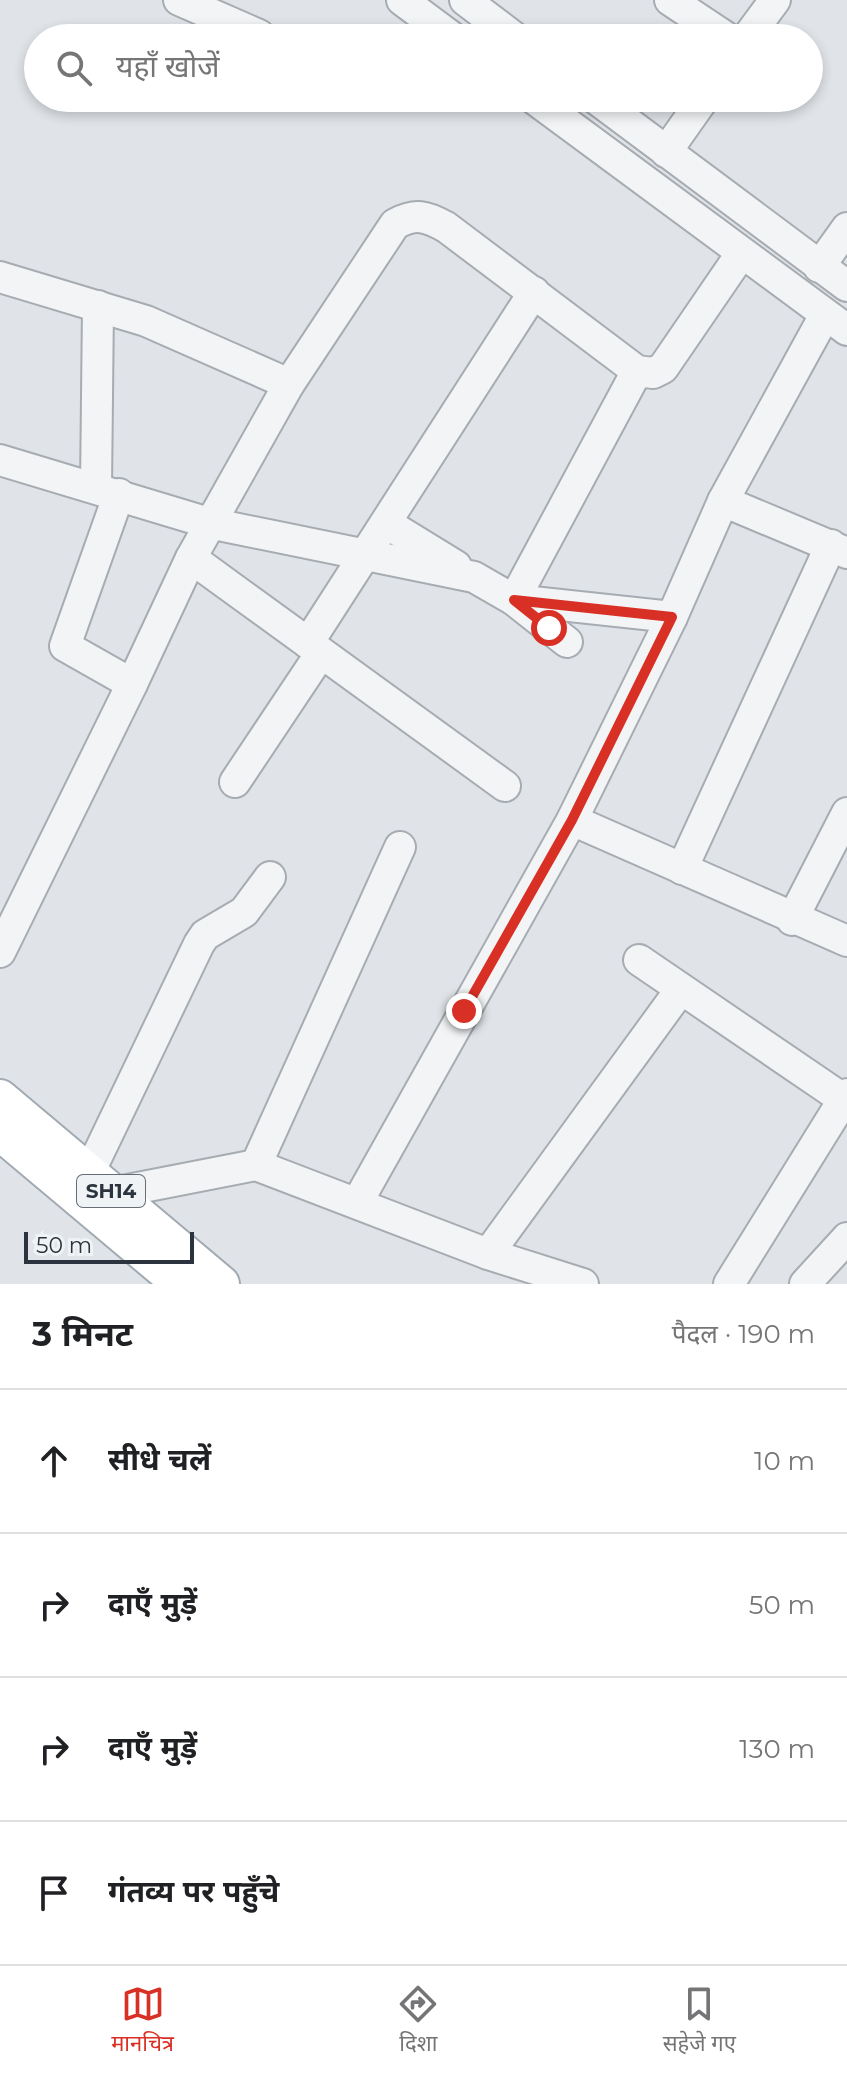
<!DOCTYPE html>
<html lang="hi">
<head>
<meta charset="utf-8">
<style>
  body { margin:0; font-family:Montserrat,"Noto Sans Devanagari",sans-serif; background:#f6f6f6; color:#202124 }
  .scale { position:absolute; left:24px; bottom:20px; width:170px; box-sizing:border-box; padding-left:8px; border:4px solid #2b343e; border-top:0; font-size:22px; line-height:28px; white-space:nowrap; color:#2b343e; -webkit-text-stroke:6px #f0f3f5; paint-order:stroke }
  .stop { position:absolute; width:24px; height:24px; margin:-18px; border:6px solid #d93025; border-radius:50%; background:#fff }
  .stop.end { background:#d93025; border-color:#fff; box-shadow:0 2px 8px #0008 }
  .list { margin:0; padding:0; list-style:none }
  h2 { display:flex; justify-content:space-between; align-items:center; height:104px; margin:0; padding:0 32px; font-size:34px }
  h2 small { font-size:26px; font-weight:400; color:#757577 }
  .list li { display:grid; grid-template-columns:52px 1fr auto; gap:24px; align-items:center; box-sizing:border-box; height:144px; padding:0 32px; border-top:2px solid #e0e0e0 }
  .list b { display:block; font-size:30px; white-space:nowrap }
  .list em { font-size:26px; font-style:normal; color:#757577 }
  .icon { flex:none; width:44px; height:44px; fill:none; stroke:currentColor; stroke-width:2; stroke-linecap:round; stroke-linejoin:round }
  .map { position:relative; flex:none; width:847px; height:1284px; overflow:hidden }
  .search { position:absolute; background:#fff; box-shadow:0 4px 12px #0003; left:24px; right:24px; top:24px; height:88px; display:flex; align-items:center; gap:20px; box-sizing:border-box; padding:0 28px; border-radius:44px; color:#757577; font-size:30px }
  .sheet { height:680px; background:#fff }
  nav { display:flex; justify-content:space-around; align-items:center; box-sizing:border-box; height:112px; border-top:2px solid #e0e0e0; background:#fff; font-size:22px; color:#757577 }
  nav a { display:grid; justify-items:center; gap:4px }
  nav .on { color:#d93025 }
  .map>svg:first-child { display:block }
</style>
</head>
<body>
<div class="map">
<svg width="847" height="1284" viewBox="0 0 847 1284">
  <rect width="100%" height="100%" fill="#e0e4e8"/>
  <g fill="none" stroke-linecap="round" stroke-linejoin="round">
    <!-- minor casing -->
    <g stroke="#a6acb2" stroke-width="34">
      <g id="minor">
        <polyline points="179,0 259,35"/>
        <polyline points="402,0 453,38"/>
        <polyline points="465,0 515,38"/>
        <polyline points="670,0 727,38"/>
        <polyline points="747,38 775,0"/>
        <polyline points="533,98 847,330"/>
        <polyline points="595,98 847,286"/>
        <polyline points="666,152 704,98"/>
        <polyline points="819,267 847,228"/>
        <polyline points="0,277 146,321 289,384"/>
        <polyline points="0,460 209,523 474,577 514,600 672,617"/>
        <polyline points="96,487 98,306"/>
        <polyline points="723,501 847,553"/>
        <polyline points="386,523 456,566"/>
        <polyline points="191,558 505,786"/>
        <polyline points="567,642 514,600 637,371"/>
        <polyline points="308,643 534,292"/>
        <path d="M 132,684 L 191,558 L 289,384 L 395,224 C 416,213 426,216 446,227 L 637,371 L 653,373 L 663,368 L 741,254"/>
        <polyline points="235,782 321,653"/>
        <polyline points="572,820 847,941"/>
        <polyline points="682,869 831,545"/>
        <polyline points="792,920 847,813"/>
        <polyline points="0,952 132,684 65,646 119,494"/>
        <polyline points="639,960 843,1099"/>
        <polyline points="256,1165 400,847"/>
        <polyline points="89,1173 199,944 205,935 244,912 270,877"/>
        <polyline points="112,1193 256,1165 488,1254 583,1284"/>
        <polyline points="357,1203 572,820 672,617 723,501 825,315"/>
        <polyline points="488,1254 681,989"/>
        <polyline points="729,1284 847,1094"/>
        <polyline points="805,1284 847,1238"/>
      </g>
    </g>
    <!-- major casing -->
    <g stroke="#a1aab2" stroke-width="40">
      <g id="major">
        <polyline points="0,1098 221,1284"/>
        <polyline points="0,1132 181,1284"/>
      </g>
    </g>
    <!-- minor -->
    <use href="#minor" stroke="#f3f4f6" stroke-width="30"/>
    <!-- major -->
    <use href="#major" stroke="#fff" stroke-width="36"/>
  </g>
  <g fill="none" stroke-linecap="round" stroke-linejoin="round">
    <!-- route -->
    <polyline stroke="#d93025" stroke-width="10" points="464,1011 572,820 672,617 514,600 549,628"/>
  </g>
  <g text-anchor="middle" stroke-width="6" stroke-linejoin="round" paint-order="stroke">
    <!-- shield labels -->
    <rect fill="#f0f3f5" stroke="#666d75" stroke-width="2" x="77" y="1175" width="68" height="32" rx="6"/>
    <g font-size="20" font-weight="bold" fill="#2b343e">
      <text x="111" y="1198">SH14</text>
    </g>
  </g>
</svg>
<div class="scale">50 m</div>
<div class="stop" style="left:549px;top:628px"></div>
<div class="stop end" style="left:464px;top:1011px"></div>
<div class="search"><svg class="icon" aria-label="search" viewBox="0 0 24 24"><circle cx="10" cy="10" r="6"/><path d="M15 15l6 6"/></svg>यहाँ खोजें</div>
</div>
<section class="sheet">
<h2>3 मिनट<small>पैदल · 190 m</small></h2>
<ul class="list">
<li><svg class="icon" aria-label="ahead" viewBox="0 0 24 24"><path d="M12 20V5M6 11l6-6 6 6"/></svg><div><b>सीधे चलें</b></div><em>10 m</em></li>
<li><svg class="icon" aria-label="right" viewBox="0 0 24 24"><path d="M7 20v-9h11M14 6l5 5-5 5"/></svg><div><b>दाएँ मुड़ें</b></div><em>50 m</em></li>
<li><svg class="icon" aria-label="right" viewBox="0 0 24 24"><path d="M7 20v-9h11M14 6l5 5-5 5"/></svg><div><b>दाएँ मुड़ें</b></div><em>130 m</em></li>
<li><svg class="icon" aria-label="arrive" viewBox="0 0 24 24"><path d="M6 21V4h12l-3 4 3 4H6"/></svg><div><b>गंतव्य पर पहुँचे</b></div></li>
</ul>
</section>
<nav>
<a class="on"><svg class="icon" aria-label="map" viewBox="0 0 24 24"><path d="M3 6l6-2 6 2 6-2v14l-6 2-6-2-6 2zM9 4v14M15 6v14"/></svg>मानचित्र</a>
<a><svg class="icon" aria-label="directions" viewBox="0 0 24 24"><path d="M12 3l9 9-9 9-9-9zM9 14v-3h6M13 9l2 2-2 2"/></svg>दिशा</a>
<a><svg class="icon" aria-label="saved" viewBox="0 0 24 24"><path d="M7 4h10v16l-5-4-5 4z"/></svg>सहेजे गए</a>
</nav>
</body>
</html>
